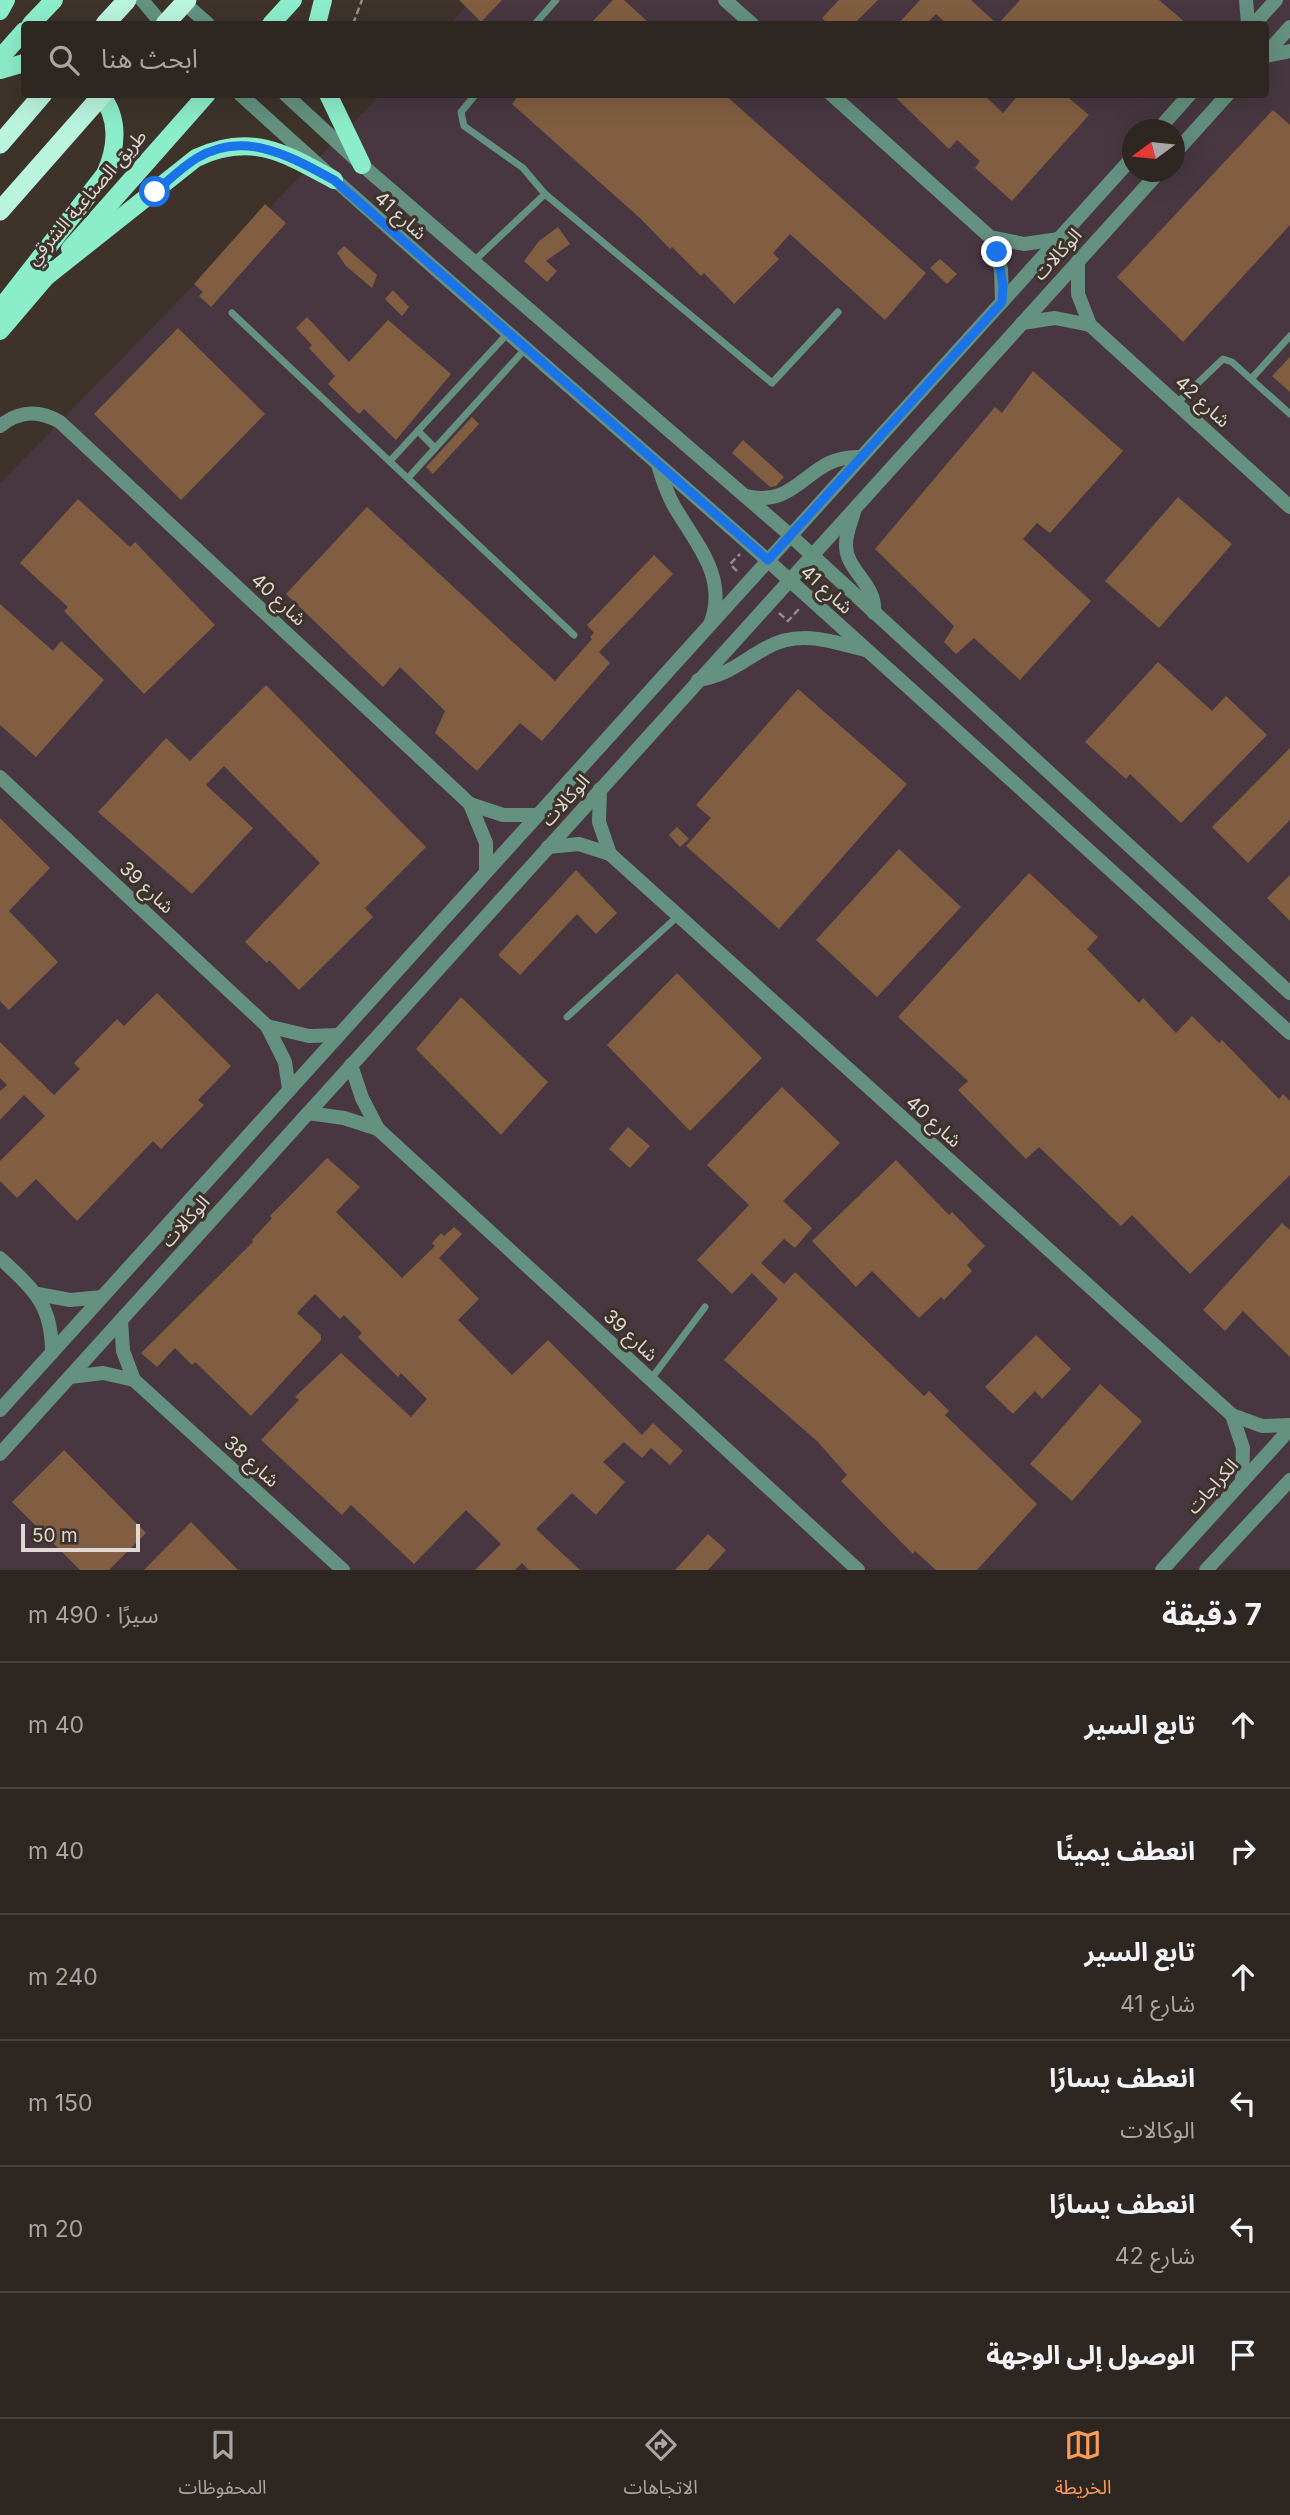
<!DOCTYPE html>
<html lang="ar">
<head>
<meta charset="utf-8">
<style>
  body { margin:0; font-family:Inter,"Noto Sans Arabic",sans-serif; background:#3a322d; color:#f1f3f6; direction:rtl }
  .compass { position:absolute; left:1122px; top:119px; width:63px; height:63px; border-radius:50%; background:#2e2620; box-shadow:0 7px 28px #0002; rotate:255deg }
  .scale { position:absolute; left:21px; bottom:18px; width:119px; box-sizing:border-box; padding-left:7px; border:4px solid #dfd8d3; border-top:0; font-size:19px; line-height:24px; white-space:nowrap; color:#dfd8d3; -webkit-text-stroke:5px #3d332b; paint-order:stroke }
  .stop { position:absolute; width:21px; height:21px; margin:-16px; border:5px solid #1a73e8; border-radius:50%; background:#fff }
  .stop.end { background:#1a73e8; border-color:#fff; box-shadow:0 2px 7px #0008 }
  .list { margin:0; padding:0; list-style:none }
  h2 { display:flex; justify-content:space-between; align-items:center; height:91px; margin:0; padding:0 28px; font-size:30px }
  h2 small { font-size:23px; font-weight:400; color:#a7a5a5 }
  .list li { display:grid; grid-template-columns:46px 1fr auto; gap:21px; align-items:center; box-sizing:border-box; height:126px; padding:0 28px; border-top:2px solid #49433e }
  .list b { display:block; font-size:26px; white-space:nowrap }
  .list p { margin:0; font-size:23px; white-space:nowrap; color:#a7a5a5 }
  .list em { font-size:23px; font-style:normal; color:#a7a5a5 }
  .icon { flex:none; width:38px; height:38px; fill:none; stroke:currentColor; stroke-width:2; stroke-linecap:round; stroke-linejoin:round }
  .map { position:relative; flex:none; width:1290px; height:1570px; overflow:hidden; direction:ltr }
  .search { position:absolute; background:#2e2620; box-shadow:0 7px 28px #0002; left:21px; right:21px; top:21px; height:77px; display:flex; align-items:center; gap:18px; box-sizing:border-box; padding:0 24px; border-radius:7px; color:#a7a5a5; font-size:26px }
  .sheet { height:847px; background:#2e2620 }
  nav { display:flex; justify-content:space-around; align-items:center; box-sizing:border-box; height:98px; border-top:2px solid #49433e; background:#2e2620; font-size:19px; color:#a7a5a5 }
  nav a { display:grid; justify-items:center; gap:4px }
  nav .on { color:#fe9b59 }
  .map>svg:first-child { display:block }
</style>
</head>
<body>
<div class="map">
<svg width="1290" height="1570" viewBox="0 0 1290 1570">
  <rect width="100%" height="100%" fill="#3d332b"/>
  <!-- industrial -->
  <path fill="#483741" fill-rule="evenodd" d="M 472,0 L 1290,0 L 1290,1570 L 0,1570 L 0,483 L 380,95 L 1266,94 L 1266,24 L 449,24 ZM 1132,130 L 1174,130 L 1174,172 L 1132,172 Z"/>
  <!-- building -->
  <g fill="#815e41">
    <polygon points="459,0 502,0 481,22"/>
    <polygon points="613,0 624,0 650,24 590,24"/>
    <polygon points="839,0 878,0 854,24 828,24 822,18"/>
    <polygon points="920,0 971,0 997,24 947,24 936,14 926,24 898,24"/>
    <polygon points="1020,0 1159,0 1187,24 998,24"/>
    <polygon points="520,94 724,94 926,273 885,320 790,234 773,253 779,259 734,304 704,273 701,276 672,247 670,249 641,219 512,104"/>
    <polygon points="892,94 983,94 1003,113 1019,94 1064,94 1089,115 1012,201 975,168 980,161 957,140 949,149"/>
    <polygon points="1273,110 1290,125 1290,225 1183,342 1117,277"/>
    <polygon points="265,204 286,223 211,307 199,296 203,292 194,284"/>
    <polygon points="558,227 570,244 546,261 557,271 547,282 524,261 539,241"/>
    <polygon points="344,246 377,275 372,288 346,266 337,253"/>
    <polygon points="940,259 957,274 947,284 930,268"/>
    <polygon points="393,290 409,307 402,316 385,299"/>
    <polygon points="307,317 349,362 388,320 451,374 396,440 364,409 359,414 328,384 335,376 309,348 312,345 296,328"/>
    <polygon points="178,328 265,414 181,500 94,414"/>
    <polygon points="1290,357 1290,392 1272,376"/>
    <polygon points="1033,371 1123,451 1050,533 1037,523 1023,539 1091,601 1020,680 974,638 956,654 944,642 954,626 875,549 995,407 1002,413"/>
    <polygon points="472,417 479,424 433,474 426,467"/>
    <polygon points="743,440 784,477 776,486 770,487 732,453"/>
    <polygon points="1178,497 1232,544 1159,628 1105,581"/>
    <polygon points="78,499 130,547 135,542 215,625 144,694 64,611 68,607 20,563"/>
    <polygon points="367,507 555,681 592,639 590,637 594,633 587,625 654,555 673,574 599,652 610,663 542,741 520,723 477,771 435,733 445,711 400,667 383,687 286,594"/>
    <polygon points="0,604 53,651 61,641 104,680 36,757 0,725"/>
    <polygon points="1158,662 1212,711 1226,696 1267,735 1181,823 1130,774 1126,779 1085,742"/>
    <polygon points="266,685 426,847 365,908 373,917 299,990 269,960 267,963 245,942 320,863 224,766 206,785 253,828 192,894 98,812 166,738 190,761"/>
    <polygon points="798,689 907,784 779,929 686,846 711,818 696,805"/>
    <polygon points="1290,748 1290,820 1248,863 1212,827"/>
    <polygon points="0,818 50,868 9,911 58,962 9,1010 0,1001"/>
    <polygon points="677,827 689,839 680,847 669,835"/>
    <polygon points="899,849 961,907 877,997 816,940"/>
    <polygon points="576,870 617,913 596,934 577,914 520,975 498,955"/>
    <polygon points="1029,873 1098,937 1087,949 1139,1003 1143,998 1176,1033 1192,1016 1219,1043 1222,1040 1279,1099 1283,1094 1290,1101 1290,1175 1190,1274 1132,1215 1121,1226 1039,1147 1026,1159 958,1090 968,1081 898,1017"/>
    <polygon points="1290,875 1290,921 1267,898"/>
    <polygon points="677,973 762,1058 690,1131 607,1045"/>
    <polygon points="157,993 231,1066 198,1100 204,1105 161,1149 153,1141 77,1221 36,1179 17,1198 0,1181 0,1161 45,1116 24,1095 0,1120 0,1091 7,1085 0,1078 0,1042 54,1095 80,1069 74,1063 117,1019 124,1026"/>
    <polygon points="461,997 548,1082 501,1135 416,1049"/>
    <polygon points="782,1087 840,1143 783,1201 812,1228 795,1248 784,1239 761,1263 784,1284 795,1272 924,1396 929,1391 949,1411 945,1415 1037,1504 977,1570 936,1570 915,1551 913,1554 841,1481 847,1475 817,1441 724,1360 778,1299 752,1273 732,1294 697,1260 749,1205 707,1165"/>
    <polygon points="628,1127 650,1146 630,1168 609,1149"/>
    <polygon points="327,1158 360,1187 336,1212 402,1278 435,1246 432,1243 441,1233 444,1236 454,1227 462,1234 439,1258 479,1299 458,1320 512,1375 548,1340 642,1435 653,1423 683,1451 670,1465 651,1448 642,1458 624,1442 603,1462 625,1482 596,1515 572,1493 536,1529 580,1570 529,1570 522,1563 515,1570 475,1570 501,1544 466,1510 414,1564 351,1505 342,1515 261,1440 299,1400 295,1397 341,1353 411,1417 427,1399 401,1373 398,1377 358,1337 362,1333 344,1315 340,1319 315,1294 297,1313 321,1335 321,1340 251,1416 195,1362 192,1365 175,1348 157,1367 141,1353 253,1242 252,1240 272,1218 270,1216"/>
    <polygon points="896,1160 949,1215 952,1212 985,1246 967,1265 972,1271 944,1300 941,1297 919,1318 872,1271 856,1287 812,1241"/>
    <polygon points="1282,1223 1290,1230 1290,1357 1243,1311 1225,1331 1203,1310"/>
    <polygon points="1036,1335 1071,1369 1042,1399 1035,1391 1013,1414 985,1387"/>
    <polygon points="1100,1384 1142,1421 1072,1501 1030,1464"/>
    <polygon points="64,1450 146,1533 109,1570 80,1570 12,1502"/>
    <polygon points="191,1522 238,1570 144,1570"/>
    <polygon points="708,1534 726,1550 708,1570 675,1570"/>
  </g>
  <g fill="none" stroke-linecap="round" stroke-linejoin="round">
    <!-- path -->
    <g stroke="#948c86" stroke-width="2.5" stroke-dasharray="7 3.5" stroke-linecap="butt">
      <polyline points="353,24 362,0"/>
      <polyline points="737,571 730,564 740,554"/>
      <polyline points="779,613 788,621 799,609"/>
    </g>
    <!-- service -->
    <g stroke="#649180" stroke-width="7">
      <polyline points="535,24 556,0"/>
      <polyline points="545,194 772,383 838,312"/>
      <polyline points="474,261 545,194 523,168 464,126 461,112 476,94"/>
      <polyline points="232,313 574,635"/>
      <polyline points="1252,378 1290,336"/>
      <polyline points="1177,403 1223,359 1232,362 1290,414"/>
      <polyline points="418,431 435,448"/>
      <polyline points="390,461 509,332"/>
      <polyline points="408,478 527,347"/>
      <polyline points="567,1017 677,917"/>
      <polyline points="651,1379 705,1307"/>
    </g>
    <!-- minor -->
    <g stroke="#649180" stroke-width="14">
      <polyline points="142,0 162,24"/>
      <polyline points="181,0 208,24"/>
      <polyline points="725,0 752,24"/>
      <polyline points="1246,0 1248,24"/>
      <polyline points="1254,24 1276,0"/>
      <polyline points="1266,54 1290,27"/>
      <polyline points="1266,56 1290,51"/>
      <path d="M 240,94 C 412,252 590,403 765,558 C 941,715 1115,875 1290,1033"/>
      <polyline points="285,94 362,165 790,535 1290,993"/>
      <polyline points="831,94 990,237 1024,244 1059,239"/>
      <polyline points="1158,130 1190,94"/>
      <polyline points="1174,154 1228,94"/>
      <polyline points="990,237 1001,269 1002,302"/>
      <polyline points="1078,261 1078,294 1090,325 1290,507"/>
      <polyline points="1022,323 1055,318 1090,325"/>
      <path d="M 0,426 C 20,410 39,410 60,422 L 470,804 L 486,843 L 486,871"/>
      <path d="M 658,465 C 663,481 668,497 677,511 C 698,546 727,578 711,622"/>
      <path d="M 746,496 C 801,509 807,454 861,457"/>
      <path d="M 854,512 C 851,522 846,533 846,544 C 845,571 877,583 874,613"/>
      <path d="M 698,680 C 727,676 742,661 766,648 C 798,629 832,641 865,650"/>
      <polyline points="0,777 267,1026 285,1062 289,1089"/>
      <polyline points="600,789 599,822 610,854"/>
      <polyline points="470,804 503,815 537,815"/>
      <polyline points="548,847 579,844 610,854 1232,1415 1262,1426 1290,1425"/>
      <polyline points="267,1026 309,1036 338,1035"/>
      <polyline points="351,1065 362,1098 378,1129 858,1570"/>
      <polyline points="308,1113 344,1118 378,1129"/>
      <path d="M 0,1258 C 34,1290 52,1304 52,1353"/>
      <polyline points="38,1294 70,1300 102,1297"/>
      <polyline points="121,1320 123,1351 134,1380 343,1570"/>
      <polyline points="70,1377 103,1373 134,1380"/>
      <polyline points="0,1410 1132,158"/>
      <polyline points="1232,1415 1243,1448 1242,1482"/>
      <polyline points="0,1454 1159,172"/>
      <polyline points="1162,1570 1290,1429"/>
      <polyline points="1206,1570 1290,1480"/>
    </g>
    <!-- primary -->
    <g stroke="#8cedca" stroke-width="18">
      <polyline points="0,11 6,0"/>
      <polyline points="31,24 54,0"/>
      <polyline points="271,24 293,0"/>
      <polyline points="317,24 323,0"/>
      <polyline points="0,58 24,31"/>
      <polyline points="0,70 24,63"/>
      <polyline points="328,94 362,165"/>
      <polyline points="70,249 207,94"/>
      <path d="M 46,277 L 196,158 C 251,132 285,153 334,180"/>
      <path d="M 0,309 L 105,174 C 117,148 120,118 100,94"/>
      <polyline points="0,331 52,270"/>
    </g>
    <!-- trunk -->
    <g stroke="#baf4de" stroke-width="19">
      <polyline points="105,24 127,0"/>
      <polyline points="0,144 43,94"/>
    </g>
    <!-- trunk-bridge -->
    <g stroke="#baf4de" stroke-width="19">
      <polyline points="165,24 187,0"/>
      <polyline points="0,211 103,94"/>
    </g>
  </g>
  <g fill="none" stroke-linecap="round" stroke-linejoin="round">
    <!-- route -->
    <path stroke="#1a73e8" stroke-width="9" d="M 155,192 C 168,181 182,167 197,158 C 245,129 291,157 334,180 L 768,560 L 1002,302 L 1003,285 L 997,252"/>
  </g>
  <g text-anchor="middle" stroke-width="6" stroke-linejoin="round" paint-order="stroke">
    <!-- street labels -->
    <g font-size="19" fill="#dfd8d3" stroke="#3d332b">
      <text transform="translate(86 197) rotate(-49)" y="7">طريق الصناعية الشرقي</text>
      <text transform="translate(401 215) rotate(42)" y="7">شارع 41</text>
      <text transform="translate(1057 254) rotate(-48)" y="7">الوكالات</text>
      <text transform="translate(1203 401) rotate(42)" y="7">شارع 42</text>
      <text transform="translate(827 589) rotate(42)" y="7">شارع 41</text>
      <text transform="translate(279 599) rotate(43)" y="7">شارع 40</text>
      <text transform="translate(565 800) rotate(-48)" y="7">الوكالات</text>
      <text transform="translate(147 887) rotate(43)" y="7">شارع 39</text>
      <text transform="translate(934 1121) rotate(42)" y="7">شارع 40</text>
      <text transform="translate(185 1221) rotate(-48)" y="7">الوكالات</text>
      <text transform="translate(631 1335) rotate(43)" y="7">شارع 39</text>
      <text transform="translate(252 1461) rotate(42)" y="7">شارع 38</text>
      <text transform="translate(1212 1486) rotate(-48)" y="7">الكراجات</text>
    </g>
  </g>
</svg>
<svg class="compass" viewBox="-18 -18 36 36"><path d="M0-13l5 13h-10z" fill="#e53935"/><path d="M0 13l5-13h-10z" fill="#a7a5a5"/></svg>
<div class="scale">50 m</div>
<div class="stop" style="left:155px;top:192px"></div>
<div class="stop end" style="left:997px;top:252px"></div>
<div class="search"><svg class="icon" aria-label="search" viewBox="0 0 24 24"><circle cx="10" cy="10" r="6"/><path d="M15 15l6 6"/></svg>ابحث هنا</div>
</div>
<section class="sheet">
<h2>7 دقيقة<small>سيرًا · 490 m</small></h2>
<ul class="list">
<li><svg class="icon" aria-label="ahead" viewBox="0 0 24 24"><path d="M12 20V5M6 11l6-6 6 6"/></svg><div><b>تابع السير</b></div><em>40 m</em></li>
<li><svg class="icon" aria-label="right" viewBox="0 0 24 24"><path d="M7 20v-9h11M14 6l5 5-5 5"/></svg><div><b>انعطف يمينًا</b></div><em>40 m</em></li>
<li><svg class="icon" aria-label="ahead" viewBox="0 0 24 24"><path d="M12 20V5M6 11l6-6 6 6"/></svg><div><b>تابع السير</b><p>شارع 41</p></div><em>240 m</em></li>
<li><svg class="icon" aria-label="left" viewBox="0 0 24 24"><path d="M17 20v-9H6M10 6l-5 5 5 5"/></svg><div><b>انعطف يسارًا</b><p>الوكالات</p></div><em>150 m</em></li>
<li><svg class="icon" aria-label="left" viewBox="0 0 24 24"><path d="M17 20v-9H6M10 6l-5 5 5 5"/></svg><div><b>انعطف يسارًا</b><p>شارع 42</p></div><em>20 m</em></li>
<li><svg class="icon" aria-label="arrive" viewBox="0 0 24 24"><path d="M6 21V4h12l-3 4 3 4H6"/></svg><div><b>الوصول إلى الوجهة</b></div></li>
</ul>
</section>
<nav>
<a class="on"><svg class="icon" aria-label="map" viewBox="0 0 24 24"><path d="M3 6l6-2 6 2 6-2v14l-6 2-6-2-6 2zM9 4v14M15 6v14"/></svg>الخريطة</a>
<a><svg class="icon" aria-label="directions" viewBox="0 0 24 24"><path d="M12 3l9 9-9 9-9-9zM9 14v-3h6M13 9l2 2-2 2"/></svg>الاتجاهات</a>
<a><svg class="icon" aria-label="saved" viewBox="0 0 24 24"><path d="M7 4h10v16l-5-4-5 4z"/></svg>المحفوظات</a>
</nav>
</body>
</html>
